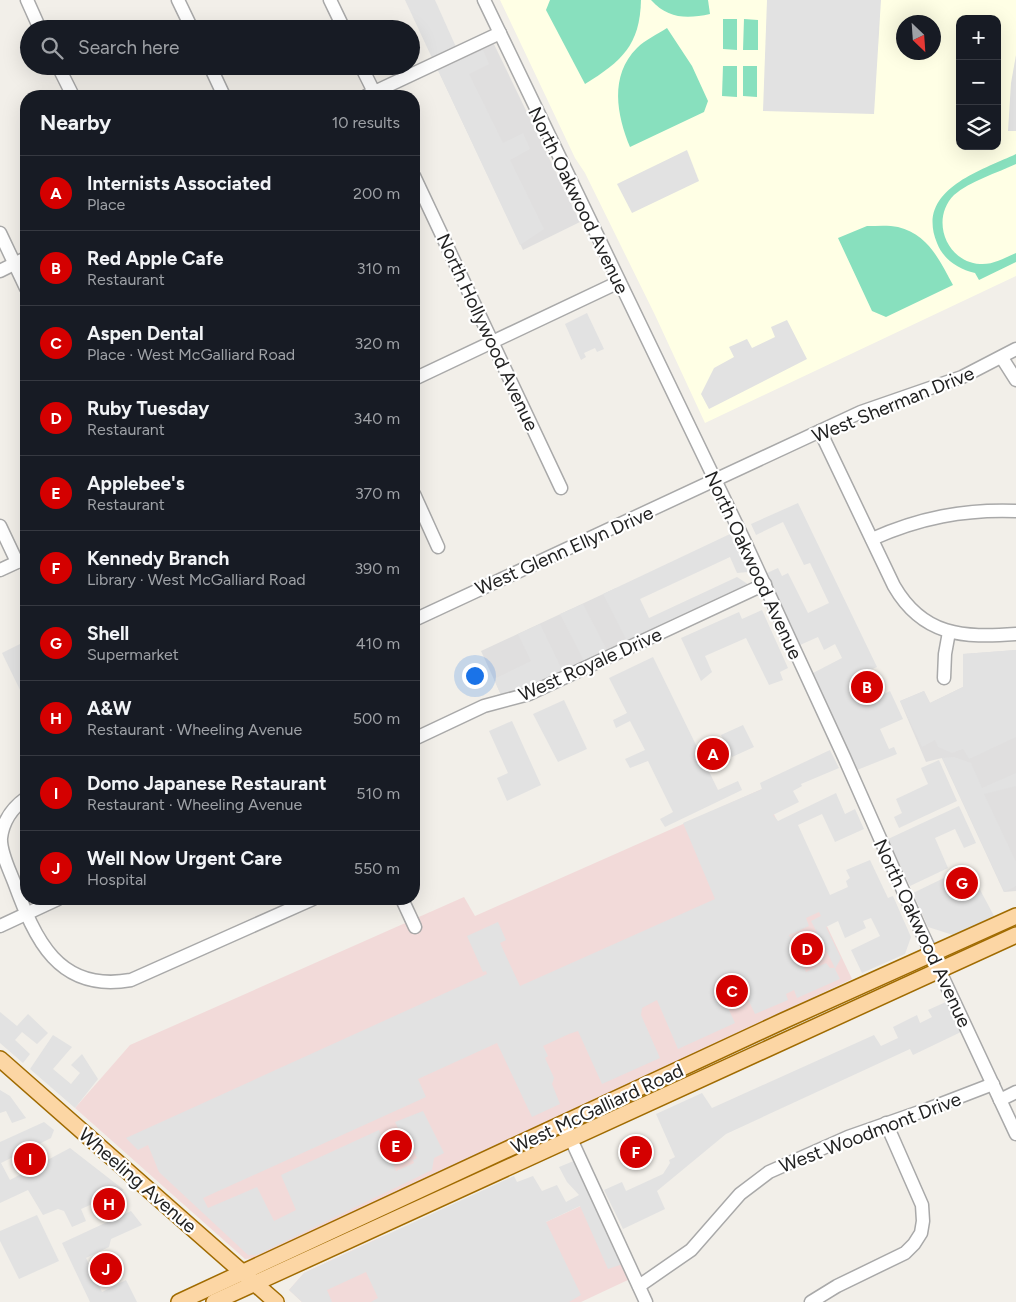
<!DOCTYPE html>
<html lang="en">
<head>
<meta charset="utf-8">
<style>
  body { margin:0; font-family:Figtree,sans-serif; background:#242831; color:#f1f3f6 }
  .controls { position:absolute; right:15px; top:15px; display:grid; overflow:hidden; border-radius:10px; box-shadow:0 5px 20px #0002 }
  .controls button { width:45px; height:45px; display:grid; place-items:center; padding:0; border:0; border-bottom:1px solid #363941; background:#171b24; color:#f1f3f6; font:25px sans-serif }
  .compass { position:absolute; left:896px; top:15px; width:45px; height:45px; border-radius:50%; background:#171b24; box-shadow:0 5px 20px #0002; rotate:155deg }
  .you { position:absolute; left:474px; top:675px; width:18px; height:18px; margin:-12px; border:4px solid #fff; border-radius:50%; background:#1a73e8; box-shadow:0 0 0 8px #1a73e833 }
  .badge { display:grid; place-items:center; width:32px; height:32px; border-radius:50%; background:#d40000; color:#fff; font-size:16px; font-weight:700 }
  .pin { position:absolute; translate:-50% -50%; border:2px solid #fff; box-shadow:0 1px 5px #0006 }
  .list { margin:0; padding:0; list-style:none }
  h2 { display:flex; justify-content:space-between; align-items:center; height:65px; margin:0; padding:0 20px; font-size:21px }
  h2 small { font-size:16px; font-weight:400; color:#9ea1a6 }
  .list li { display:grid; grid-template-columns:32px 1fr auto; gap:15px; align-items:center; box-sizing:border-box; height:75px; padding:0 20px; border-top:1px solid #363941 }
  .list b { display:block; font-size:19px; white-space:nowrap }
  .list p { margin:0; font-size:16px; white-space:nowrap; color:#9ea1a6 }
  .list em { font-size:16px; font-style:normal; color:#9ea1a6 }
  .icon { flex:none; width:28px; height:28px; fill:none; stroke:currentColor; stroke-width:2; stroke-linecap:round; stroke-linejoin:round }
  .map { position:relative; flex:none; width:1016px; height:1302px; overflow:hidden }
  .search { position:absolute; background:#171b24; box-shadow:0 5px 20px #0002; left:20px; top:20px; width:400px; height:55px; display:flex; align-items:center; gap:12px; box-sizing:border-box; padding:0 18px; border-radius:28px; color:#9ea1a6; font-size:19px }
  .panel { position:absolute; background:#171b24; box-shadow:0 5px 20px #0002; left:20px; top:90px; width:400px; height:815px; border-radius:20px }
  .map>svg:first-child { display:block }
</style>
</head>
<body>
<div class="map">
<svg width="1016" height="1302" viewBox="0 0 1016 1302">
  <rect width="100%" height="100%" fill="#f2efe9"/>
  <!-- residential -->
  <g fill="#e0dfdf">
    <polygon points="491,38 580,222 523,250 435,64"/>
    <polygon points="616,588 638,637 585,663 502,697 481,651"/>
    <polygon points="1016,650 1016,891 1004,892 942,758 926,762 900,701 924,691 930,703 963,687 963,654"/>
  </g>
  <!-- commercial -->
  <g fill="#f2dad9">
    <polygon points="762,789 852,979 263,1257 245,1259 75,1108 130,1045 464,897 475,916"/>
    <polygon points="594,1200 630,1279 581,1302 302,1302 289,1290 304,1273 381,1237 401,1230 537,1226"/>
  </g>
  <!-- education -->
  <path fill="#ffffe5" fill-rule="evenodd" d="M 500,0 L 1016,0 L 1016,276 L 705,423 L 655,315 L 585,173 L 575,158 ZM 960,19 L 997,19 L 997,146 L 960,146 ZM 904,22 L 934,22 L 934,52 L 904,52 Z"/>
  <!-- pitch -->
  <g fill="#88e0be">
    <path d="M 550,0 L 641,0 C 640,45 622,61 585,84 L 546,10 Z"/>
    <path d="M 651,0 L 708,0 L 710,14 C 687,19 668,19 651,0 Z"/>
    <polygon points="723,19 737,19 737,50 723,49"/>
    <polygon points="744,19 758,20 758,50 743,50"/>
    <path d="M 667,28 L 692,66 L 708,101 L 704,112 L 630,147 C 617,115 609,76 637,48 C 645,40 658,34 667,28 Z"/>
    <polygon points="723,66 737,66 737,97 722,96"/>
    <polygon points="743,66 757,66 757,97 743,96"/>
    <path d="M 1016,154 L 1016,164 C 997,173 970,181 954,195 C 930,219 946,262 980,264 C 993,265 1004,258 1016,253 L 1016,262 L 979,280 L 975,273 C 958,269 943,259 937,243 C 915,190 980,171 1016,154 Z"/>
    <path d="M 867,226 C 877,226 889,225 898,227 C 928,234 940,261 953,285 L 886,317 L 872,311 L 838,238 Z"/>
  </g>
  <!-- parking -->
  <g fill="#e2e2e2" fill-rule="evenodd">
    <polygon points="405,0 435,0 456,47 432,58"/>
    <polygon points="767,0 881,0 874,114 763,111"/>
    <polygon points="483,50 489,64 469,74 503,143 523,133 530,149 510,160 544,229 520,245 438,70"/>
    <polygon points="1016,55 1016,131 1008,131 1011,83"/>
    <polygon points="687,150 699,181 632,213 617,184"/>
    <polygon points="587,313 604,349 597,352 595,348 584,353 586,357 581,360 565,324"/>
    <polygon points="787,320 807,359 709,409 701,394 714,368 734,357 729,347 747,339 752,348 775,337 771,327"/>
    <polygon points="798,503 877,667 852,678 864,704 890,691 903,719 880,729 889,749 894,747 897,754 857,770 813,673 842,658 835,644 824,650 818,637 800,645 767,573 778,568 782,576 788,573 808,613 829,603 810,563 804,565 783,522 756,535 751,524"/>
    <polygon points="730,534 748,572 737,573 730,557 640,599 649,618 737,577 749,585 628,643 603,594"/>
    <polygon points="583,604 608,652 585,663 560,614"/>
    <polygon points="762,610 788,668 780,672 783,680 769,685 746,638 705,656 712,672 701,681 681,638 739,612 742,619"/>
    <polygon points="540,624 564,674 528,691 502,697 494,679 531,661 518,634"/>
    <polygon points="26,641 26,693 22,694 2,653"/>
    <polygon points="1016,650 1016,737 969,759 963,749 952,753 938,747 935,740 922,747 900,701 924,691 930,703 963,687 963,654"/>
    <polygon points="653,657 718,790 738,781 742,790 665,827 660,819 673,812 648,761 630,768 625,759 645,750 630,721 616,728 613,720 627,713 609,678"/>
    <polygon points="564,700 587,749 558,762 533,714"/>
    <polygon points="512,721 541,785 507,801 497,778 508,773 489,731"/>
    <polygon points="743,725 754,747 732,757 721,735"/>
    <path d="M 830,750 L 839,768 L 801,784 L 802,786 L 793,791 L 799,802 L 773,815 L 778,821 L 836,793 L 845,814 L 855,809 L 864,829 L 835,842 L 822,814 L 798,825 L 830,895 L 848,887 L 846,881 L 850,878 L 846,870 L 870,860 L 888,898 L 893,896 L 911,937 L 905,954 L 862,973 L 851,950 L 880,936 L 871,918 L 863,921 L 866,928 L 845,938 L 838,921 L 826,927 L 841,958 L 835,969 L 840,979 L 797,998 L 794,990 L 786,994 L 788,1000 L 755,1014 L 736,974 L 717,984 L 735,1023 L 678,1049 L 657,1000 L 642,1008 L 641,1015 L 660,1058 L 602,1084 L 578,1031 L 569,1034 L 543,1046 L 548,1056 L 545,1058 L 554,1078 L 552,1084 L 560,1104 L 532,1117 L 497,1043 L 418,1079 L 426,1097 L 203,1198 L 208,1208 L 257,1187 L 274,1221 L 296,1210 L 281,1175 L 379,1130 L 396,1171 L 414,1163 L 413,1160 L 417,1158 L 411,1146 L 407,1147 L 395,1122 L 423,1111 L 444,1153 L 434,1158 L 432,1170 L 257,1255 L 248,1255 L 159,1172 L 148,1145 L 138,1150 L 126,1138 L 487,974 L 486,971 L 483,972 L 467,936 L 498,922 L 506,940 L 500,943 L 520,986 L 715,899 L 683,823 L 762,789 L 760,783 ZM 819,912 L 821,916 L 811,921 L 835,968 L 830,968 L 826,963 L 806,972 L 789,935 L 809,926 L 806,918 Z"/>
    <polygon points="954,757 971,763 982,788 1016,773 1016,786 984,794 1016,862 1016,886 1004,892 942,758"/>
    <polygon points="939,760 957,801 899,828 894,817 902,813 896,799 928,784 921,768"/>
    <polygon points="959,806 976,843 964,848 955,829 935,838 948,868 910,886 888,839"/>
    <polygon points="944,878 953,898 978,886 994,916 953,935 928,927 913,893"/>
    <polygon points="948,1001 963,1031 913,1055 910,1049 726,1134 657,1191 665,1209 623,1229 604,1190 622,1182 626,1191 663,1174 670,1163 669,1160 675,1157 656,1114 702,1093 712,1108 874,1035 881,1046 898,1038 893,1027 917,1015 920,1023 932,1017 928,1010"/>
    <polygon points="0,1012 17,1026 28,1014 48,1033 37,1044 22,1032 15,1040 30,1054 23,1063 0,1043"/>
    <polygon points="53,1035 72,1047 53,1069 71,1084 80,1073 71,1065 82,1054 98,1079 75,1108 30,1069"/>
    <polygon points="0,1090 10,1096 26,1118 12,1123 6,1111 0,1113"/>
    <polygon points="44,1122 54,1130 51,1138 1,1163 10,1180 70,1148 124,1190 81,1209 86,1221 72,1227 64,1211 58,1209 43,1215 28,1190 0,1203 0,1142"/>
    <polygon points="576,1160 623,1264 608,1269 580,1206 546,1222 581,1295 569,1302 371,1302 378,1298 366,1272 327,1290 332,1302 302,1302 289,1290 304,1273 514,1176 517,1182 533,1176 542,1191 557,1185 566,1202 579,1195 567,1182 559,1167"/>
    <polygon points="131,1211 142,1225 111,1239 109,1247 86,1258 102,1292 126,1280 137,1302 90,1302 62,1243"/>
    <polygon points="37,1215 59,1261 19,1279 0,1241 0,1231"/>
  </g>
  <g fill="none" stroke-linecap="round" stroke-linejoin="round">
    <!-- minor casing -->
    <g stroke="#a9a9a9" stroke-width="15">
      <g id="minor">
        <polyline points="27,0 40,29"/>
        <polyline points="178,0 192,29"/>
        <polyline points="330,0 344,29"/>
        <polyline points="484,0 744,540 844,757 921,931 1016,1134"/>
        <polyline points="58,66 73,96"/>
        <polyline points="210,66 224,96"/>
        <polyline points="361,66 376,96"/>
        <polyline points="366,96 500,33"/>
        <polyline points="414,176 561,488"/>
        <polyline points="0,233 26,288"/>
        <polyline points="0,271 26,258"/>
        <polyline points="1002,358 1016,380"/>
        <polyline points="414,379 619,282"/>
        <path d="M 820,431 L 894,586 C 923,636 963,638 1016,634"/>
        <polyline points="414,494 438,547"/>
        <polyline points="0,526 17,562"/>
        <path d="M 872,539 C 919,518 964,509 1016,511"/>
        <polyline points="0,570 26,558"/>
        <polyline points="414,620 861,412 962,377 1016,349"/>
        <polyline points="944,678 945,654 949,632"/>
        <polyline points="414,739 484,706 529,694 765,584"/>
        <path d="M 26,798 C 12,808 3,821 1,838 C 0,851 9,869 14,882 C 35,939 58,993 131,980 L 313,899"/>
        <polyline points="402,899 415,927"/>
        <polyline points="0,926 58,899"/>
        <polyline points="1000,1100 1016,1092"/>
        <polyline points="564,1124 646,1302"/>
        <polyline points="639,1286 691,1250 740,1194 769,1172 848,1137 928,1109 993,1084"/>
        <polyline points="811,1302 837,1286 905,1253 914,1244 921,1233 923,1221 922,1205 886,1123"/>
      </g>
    </g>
    <!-- major casing -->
    <g stroke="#a06b00" stroke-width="18">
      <g id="major">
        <polyline points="0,1059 276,1302"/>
        <polyline points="179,1302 783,1021 1016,916"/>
        <polyline points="214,1302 1016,935"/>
      </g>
    </g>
    <!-- minor -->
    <use href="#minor" stroke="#fff" stroke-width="12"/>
    <!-- major -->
    <use href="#major" stroke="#fcd6a4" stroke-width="15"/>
  </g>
  <g text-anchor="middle" stroke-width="4.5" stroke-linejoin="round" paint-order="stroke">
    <!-- street labels -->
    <g font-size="19" fill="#222" stroke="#fff">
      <text transform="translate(579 200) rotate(64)" y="7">North Oakwood Avenue</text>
      <text transform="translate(488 332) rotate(65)" y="7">North Hollywood Avenue</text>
      <text transform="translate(893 404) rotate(-22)" y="7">West Sherman Drive</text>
      <text transform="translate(564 550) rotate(-24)" y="7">West Glenn Ellyn Drive</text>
      <text transform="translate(754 565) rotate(65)" y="7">North Oakwood Avenue</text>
      <text transform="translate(590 664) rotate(-24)" y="7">West Royale Drive</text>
      <text transform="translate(923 933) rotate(65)" y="7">North Oakwood Avenue</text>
      <text transform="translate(597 1108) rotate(-25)" y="7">West McGalliard Road</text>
      <text transform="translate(870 1132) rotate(-21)" y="7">West Woodmont Drive</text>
      <text transform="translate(138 1180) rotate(41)" y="7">Wheeling Avenue</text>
    </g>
  </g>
</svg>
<div class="controls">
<button>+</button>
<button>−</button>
<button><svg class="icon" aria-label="layers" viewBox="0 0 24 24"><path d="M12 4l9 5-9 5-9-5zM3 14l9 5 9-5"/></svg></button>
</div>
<svg class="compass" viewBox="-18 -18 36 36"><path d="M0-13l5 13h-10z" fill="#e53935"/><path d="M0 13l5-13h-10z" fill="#9ea1a6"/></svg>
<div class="you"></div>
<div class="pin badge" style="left:713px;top:754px">A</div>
<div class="pin badge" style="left:867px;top:687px">B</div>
<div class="pin badge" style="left:732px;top:991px">C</div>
<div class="pin badge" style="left:807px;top:949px">D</div>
<div class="pin badge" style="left:396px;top:1146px">E</div>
<div class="pin badge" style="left:636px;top:1152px">F</div>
<div class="pin badge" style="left:962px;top:883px">G</div>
<div class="pin badge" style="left:109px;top:1204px">H</div>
<div class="pin badge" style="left:30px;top:1159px">I</div>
<div class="pin badge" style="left:106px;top:1269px">J</div>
<div class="search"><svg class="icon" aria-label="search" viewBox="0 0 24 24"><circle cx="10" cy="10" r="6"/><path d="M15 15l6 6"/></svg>Search here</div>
<section class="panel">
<h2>Nearby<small>10 results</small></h2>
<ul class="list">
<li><span class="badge">A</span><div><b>Internists Associated</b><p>Place</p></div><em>200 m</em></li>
<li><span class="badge">B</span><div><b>Red Apple Cafe</b><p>Restaurant</p></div><em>310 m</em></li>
<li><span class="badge">C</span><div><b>Aspen Dental</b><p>Place · West McGalliard Road</p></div><em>320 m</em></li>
<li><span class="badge">D</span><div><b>Ruby Tuesday</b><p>Restaurant</p></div><em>340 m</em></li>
<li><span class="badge">E</span><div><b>Applebee's</b><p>Restaurant</p></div><em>370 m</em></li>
<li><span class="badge">F</span><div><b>Kennedy Branch</b><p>Library · West McGalliard Road</p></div><em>390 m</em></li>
<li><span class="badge">G</span><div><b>Shell</b><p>Supermarket</p></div><em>410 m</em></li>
<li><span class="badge">H</span><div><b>A&amp;W</b><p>Restaurant · Wheeling Avenue</p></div><em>500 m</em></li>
<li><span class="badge">I</span><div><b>Domo Japanese Restaurant</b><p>Restaurant · Wheeling Avenue</p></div><em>510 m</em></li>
<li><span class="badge">J</span><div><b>Well Now Urgent Care</b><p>Hospital</p></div><em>550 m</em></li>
</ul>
</section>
</div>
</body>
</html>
